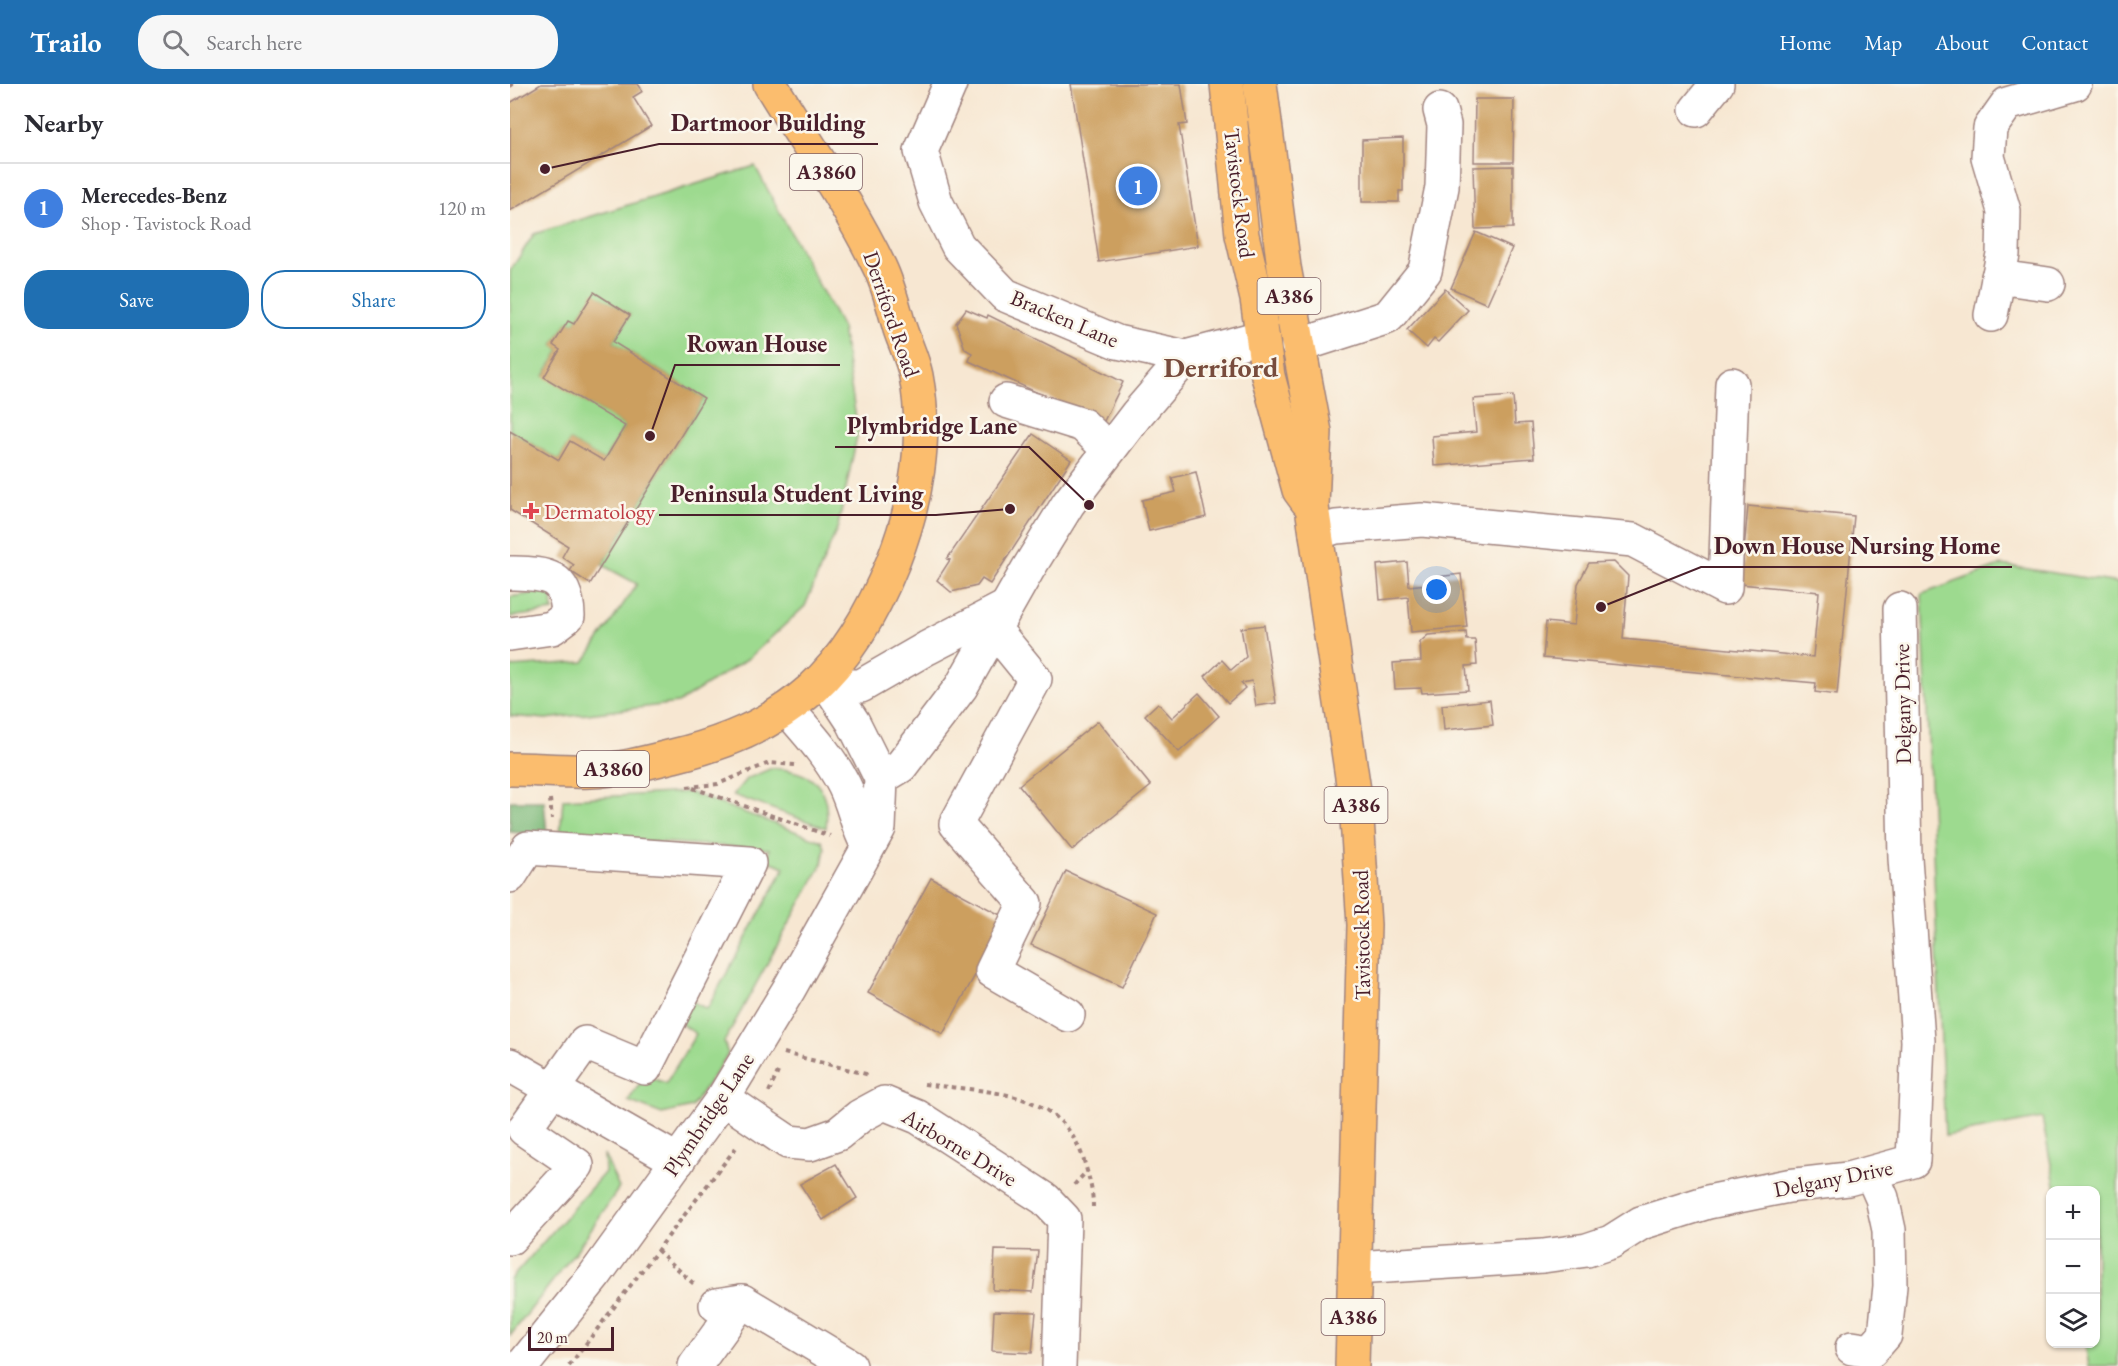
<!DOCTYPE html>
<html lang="en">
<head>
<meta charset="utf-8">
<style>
  body { margin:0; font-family:"EB Garamond",serif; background:#f7f7f7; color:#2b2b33 }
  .controls { position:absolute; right:18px; bottom:18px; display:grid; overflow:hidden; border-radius:12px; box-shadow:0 2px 4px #0004 }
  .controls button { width:54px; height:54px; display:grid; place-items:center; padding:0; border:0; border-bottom:2px solid #e1e1e2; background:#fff; color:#2b2b33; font:30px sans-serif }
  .scale { position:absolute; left:18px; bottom:15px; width:86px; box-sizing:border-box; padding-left:6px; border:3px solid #4a1f2b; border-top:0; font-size:16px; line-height:21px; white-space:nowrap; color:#4a1f2b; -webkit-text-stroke:4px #fbf7ec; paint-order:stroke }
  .you { position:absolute; left:927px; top:506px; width:21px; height:21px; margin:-15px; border:4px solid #fff; border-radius:50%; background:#1a73e8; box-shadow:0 0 0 9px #1a73e833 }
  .badge { display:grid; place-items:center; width:39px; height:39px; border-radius:50%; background:#1f6fb2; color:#fff; font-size:20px; font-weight:700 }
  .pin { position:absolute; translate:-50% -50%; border:3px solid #fff; box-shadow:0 2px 6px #0006 }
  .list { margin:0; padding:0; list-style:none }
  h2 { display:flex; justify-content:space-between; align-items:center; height:78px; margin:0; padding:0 24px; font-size:26px }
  h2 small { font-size:20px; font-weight:400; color:#7c7c81 }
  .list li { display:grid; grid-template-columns:39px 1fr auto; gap:18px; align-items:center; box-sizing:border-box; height:90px; padding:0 24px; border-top:2px solid #e1e1e2 }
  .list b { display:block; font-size:22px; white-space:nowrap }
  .list p { margin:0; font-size:20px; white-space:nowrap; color:#7c7c81 }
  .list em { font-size:20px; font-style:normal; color:#7c7c81 }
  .actions { display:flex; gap:12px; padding:18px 24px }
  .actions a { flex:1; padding:14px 0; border:2px solid #1f6fb2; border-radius:24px; text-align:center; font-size:21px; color:#1f6fb2 }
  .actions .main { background:#1f6fb2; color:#fff }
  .icon { flex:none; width:33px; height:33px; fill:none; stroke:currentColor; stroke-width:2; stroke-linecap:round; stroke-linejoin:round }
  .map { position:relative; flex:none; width:1608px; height:1282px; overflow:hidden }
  header { display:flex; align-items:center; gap:36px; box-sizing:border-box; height:84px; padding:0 30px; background:#1f6fb2; color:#fff }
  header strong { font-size:28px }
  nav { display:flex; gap:33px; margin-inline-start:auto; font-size:21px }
  .search { width:420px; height:54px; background:#f7f7f7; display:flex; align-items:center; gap:15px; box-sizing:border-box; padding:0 21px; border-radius:24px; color:#7c7c81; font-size:22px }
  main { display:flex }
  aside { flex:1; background:#fff }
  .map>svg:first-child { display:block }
</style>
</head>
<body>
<header>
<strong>Trailo</strong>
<div class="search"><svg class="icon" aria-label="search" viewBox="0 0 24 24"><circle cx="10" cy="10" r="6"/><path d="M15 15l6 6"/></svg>Search here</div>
<nav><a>Home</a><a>Map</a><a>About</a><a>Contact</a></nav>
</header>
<main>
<aside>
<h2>Nearby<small></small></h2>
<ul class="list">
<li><span class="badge" style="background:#3f7fe0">1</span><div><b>Merecedes-Benz</b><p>Shop · Tavistock Road</p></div><em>120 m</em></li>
</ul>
<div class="actions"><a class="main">Save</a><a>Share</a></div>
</aside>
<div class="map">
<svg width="1608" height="1282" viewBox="0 0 1608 1282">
  <rect width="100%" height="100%" fill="#fbf7ec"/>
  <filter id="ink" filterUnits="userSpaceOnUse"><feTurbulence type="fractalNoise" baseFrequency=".0167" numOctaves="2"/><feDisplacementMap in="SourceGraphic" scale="12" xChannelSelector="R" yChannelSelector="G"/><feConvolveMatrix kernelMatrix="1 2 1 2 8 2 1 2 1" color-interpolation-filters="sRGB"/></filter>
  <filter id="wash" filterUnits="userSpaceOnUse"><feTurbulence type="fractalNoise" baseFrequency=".008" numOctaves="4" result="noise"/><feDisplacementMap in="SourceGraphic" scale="24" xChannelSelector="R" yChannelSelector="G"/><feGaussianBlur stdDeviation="1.35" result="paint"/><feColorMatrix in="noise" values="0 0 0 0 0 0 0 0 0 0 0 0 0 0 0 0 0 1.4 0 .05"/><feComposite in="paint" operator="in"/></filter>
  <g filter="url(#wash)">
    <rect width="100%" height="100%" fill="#f7e7d2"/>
    <!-- green -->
    <g fill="#9dda8f" stroke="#747c5d" stroke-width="1.5">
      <polygon points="245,82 332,244 348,348 328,442 295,522 239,574 168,619 36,635 0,632 0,583 74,578 127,500 92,481 194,314 103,258 120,231 84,209 64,240 58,237 43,261 50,266 34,292 115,342 94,377 60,357 49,376 0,347 0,187 24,150"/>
      <polygon points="1492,481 1608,499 1608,1282 1579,1282 1575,1260 1586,1260 1586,1106 1546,1106 1532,1034 1435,1052 1412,510"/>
      <polygon points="33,508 42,512 43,527 0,533 0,513"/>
      <path d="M 262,684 C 302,687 321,701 316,744 L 223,711 L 236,695 Z"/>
      <polygon points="178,708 312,757 315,764 312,780 214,958 218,970 182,1023 152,1030 118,1017 135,992 156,999 186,950 170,939 181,917 197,925 275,783 256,776 260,765 50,752 53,715"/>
      <polygon points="94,1070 109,1104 66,1167 0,1252 0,1196 95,1088"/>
    </g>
    <!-- forest -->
    <polygon fill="#7eba7a" stroke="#646c52" stroke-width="1.5" points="0,717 34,717 37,751 0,748"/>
    <g id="blocks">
      <!-- building -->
      <g fill="#cc9f5f">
        <polygon points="31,0 128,0 133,7 123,13 141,42 0,127 0,19"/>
        <polygon points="561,0 671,0 677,40 669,41 688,162 589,178"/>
        <polygon points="965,15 1004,15 1003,78 964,78"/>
        <polygon points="893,54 893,107 889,107 889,118 852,118 852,56"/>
        <polygon points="1003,82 1003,144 965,145 963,83"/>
        <polygon points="966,148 1002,164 977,220 941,204"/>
        <polygon points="935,205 958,226 928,258 924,255 917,264 897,246"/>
        <polygon points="84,208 120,231 103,258 194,314 80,500 60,487 64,481 52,473 58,462 0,426 0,347 49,376 60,357 94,377 115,342 34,293 50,266 43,261 58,237 64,240"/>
        <polygon points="456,225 477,234 478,231 613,298 593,339 459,277 462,269 455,265 446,239"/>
        <polygon points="1003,312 1005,340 1021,339 1024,374 924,382 922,352 966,348 963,315"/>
        <polygon points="523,350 561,376 480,500 472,495 467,502 441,508 427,496 440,476 437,475"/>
        <polygon points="686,388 696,433 639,447 632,416 666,408 662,394"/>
        <polygon points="1238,422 1344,432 1327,611 1305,608 1306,599 1033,574 1036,538 1064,541 1068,500 1079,479 1104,478 1118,492 1113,555 1303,573 1309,508 1231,500"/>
        <polygon points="897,478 899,502 927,499 927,493 951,490 957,543 901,548 898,513 870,516 867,481"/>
        <polygon points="754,541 766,619 746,622 742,597 731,599 735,604 718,619 695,592 712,576 721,586 736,573 731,544"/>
        <polygon points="956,548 957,556 965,556 967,581 956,582 958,606 912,609 911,604 885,605 883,579 911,577 910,558 918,551"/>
        <polygon points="689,609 709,632 669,668 635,631 648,619 662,634"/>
        <polygon points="980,616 983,641 934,646 932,621"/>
        <polygon points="588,637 641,702 562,766 509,701"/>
        <polygon points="556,787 647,829 612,903 521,861"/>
        <polygon points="421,794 496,834 433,950 358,909"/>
        <polygon points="326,1080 347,1114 313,1136 290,1100"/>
        <polygon points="485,1166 528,1167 523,1208 483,1206"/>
        <polygon points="484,1227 526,1228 522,1269 482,1267"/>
      </g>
    </g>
  </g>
  <g filter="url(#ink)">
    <use href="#blocks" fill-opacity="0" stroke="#a0837e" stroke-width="1.5"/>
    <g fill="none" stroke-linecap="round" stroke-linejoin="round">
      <!-- minor casing -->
      <g stroke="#a0837e" stroke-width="36">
        <g id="minor">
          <polyline points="440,0 411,67 426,118 448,162 495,211 607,258 676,273 751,253"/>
          <polyline points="1186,26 1207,0"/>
          <polyline points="1488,193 1538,200"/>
          <polyline points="1481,231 1493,170 1494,127 1478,73 1480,44 1497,20 1565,0"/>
          <polyline points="788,262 878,233 915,187 932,103 934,41 930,26"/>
          <polyline points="496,317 573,341 599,366"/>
          <polyline points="806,449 826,443 912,436 1123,456 1215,504 1222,300"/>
          <path d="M 0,489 C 35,490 57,489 58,532 L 42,544 L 0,550"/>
          <polyline points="485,546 525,595 446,740 515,819 482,887 558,931"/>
          <polyline points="314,594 340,602 351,602 417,564 496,523"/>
          <path d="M 278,626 C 299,650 320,673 334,701 C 344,721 347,743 358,762"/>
          <polyline points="371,694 391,682 451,603 518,485 558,420 627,330 676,273"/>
          <polyline points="0,792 18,764 239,779 135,984 75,959 14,1045 67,1081 0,1154"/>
          <polyline points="0,981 168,1077"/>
          <polyline points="213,1014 278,1058 300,1060 328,1050 350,1032 374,1019 408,1033 535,1115 554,1135 549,1282"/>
          <polyline points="845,1184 1033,1172 1077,1166 1101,1158 1131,1139 1198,1118 1278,1102 1338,1095 1403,1077 1408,957 1395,774 1390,525"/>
          <polyline points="206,1221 232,1217 340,1282"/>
          <polyline points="1342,1264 1361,1267 1375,1251 1380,1202 1379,1146 1372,1114 1361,1089"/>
          <polyline points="12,1282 85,1191 213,1014 279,905 369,744 371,694 343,638 314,594"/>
          <polyline points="185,1282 232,1217"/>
        </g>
      </g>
      <!-- major casing -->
      <g stroke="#a0837e" stroke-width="36">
        <path id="major" d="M 0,685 C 26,685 53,688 80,687 C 108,686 135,679 163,672 C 280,644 338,590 383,478 C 406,420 418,354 406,292 C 403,276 395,260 390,245 C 384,225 379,203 370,184 C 339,119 297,61 260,0"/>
      </g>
      <!-- highway casing -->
      <g stroke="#a0837e" stroke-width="36">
        <g id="highway">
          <polyline points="717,0 732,151 747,215 758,292 789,406 797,417"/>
          <polyline points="750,0 774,183 805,348 802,423 846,720 854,841 842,1282"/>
        </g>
      </g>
      <!-- path -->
      <g stroke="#a0837e" stroke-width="4" stroke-dasharray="4.5 4.5" stroke-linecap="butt">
        <polyline points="0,2 3,0"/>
        <polyline points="177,703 208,700 259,679 285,681"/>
        <polyline points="183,704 320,752"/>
        <polyline points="40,715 42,735"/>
        <polyline points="274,969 360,991"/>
        <path d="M 414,1000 C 478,1009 551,1003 574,1077 C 579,1093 583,1106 583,1123"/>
        <polyline points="259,1008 268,988"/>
        <polyline points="564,1101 577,1087"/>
        <polyline points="147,1166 184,1200"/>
        <polyline points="59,1282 228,1061"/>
      </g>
      <!-- minor -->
      <use href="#minor" stroke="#fff" stroke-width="33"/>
      <!-- major -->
      <use href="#major" stroke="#fbbd6e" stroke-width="33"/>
      <!-- highway -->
      <use href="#highway" stroke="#fbbd6e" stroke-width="33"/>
    </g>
  </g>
  <!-- markers -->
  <path fill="#e0444e" stroke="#fbf7ec" stroke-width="2" d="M18 418h6v6h6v6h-6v6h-6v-6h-6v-6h6z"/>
  <g text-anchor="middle" stroke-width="5" stroke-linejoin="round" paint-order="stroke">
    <!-- shield labels -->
    <g fill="#fbf7ec" stroke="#7f6065" stroke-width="1.5">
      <rect x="280" y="70" width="72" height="36" rx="4.5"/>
      <rect x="747.5" y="194" width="63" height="36" rx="4.5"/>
      <rect x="67" y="667" width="72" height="36" rx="4.5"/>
      <rect x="814.5" y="703" width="63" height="36" rx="4.5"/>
      <rect x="811.5" y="1215" width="63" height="36" rx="4.5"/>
    </g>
    <g font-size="21" font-weight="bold" fill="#4a1f2b">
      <text x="316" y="95">A3860</text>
      <text x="779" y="219">A386</text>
      <text x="103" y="692">A3860</text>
      <text x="846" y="728">A386</text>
      <text x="843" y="1240">A386</text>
    </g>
    <!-- street labels -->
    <g font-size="22" fill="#4a1f2b" stroke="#fbf7ec">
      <text transform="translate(730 109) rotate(83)" y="8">Tavistock Road</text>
      <text transform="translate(382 230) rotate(71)" y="8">Derriford Road</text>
      <text transform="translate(555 234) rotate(23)" y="8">Bracken Lane</text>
      <text transform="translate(1392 620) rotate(-91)" y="8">Delgany Drive</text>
      <text transform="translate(851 851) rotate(-91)" y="8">Tavistock Road</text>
      <text transform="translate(198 1030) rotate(-56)" y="8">Plymbridge Lane</text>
      <text transform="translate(450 1063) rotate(31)" y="8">Airborne Drive</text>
      <text transform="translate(1323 1094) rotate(-11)" y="8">Delgany Drive</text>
    </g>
    <!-- health labels -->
    <g font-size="22" fill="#be3a42" stroke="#fbf7ec" text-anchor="start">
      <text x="34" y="435">Dermatology</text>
    </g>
    <!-- district labels -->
    <g font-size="28" font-weight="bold" fill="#784c3d" stroke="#fbf7ec">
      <text x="711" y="293">Derriford</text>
    </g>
  </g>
  <!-- callouts -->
  <path fill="none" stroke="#4a1f2b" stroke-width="2" d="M35 85L149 60H368M140 352L165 281H330M579 421L519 363H325M500 425L426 431H149M1091 523L1191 483H1502"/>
  <g fill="#4a1f2b" stroke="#fbf7ec" stroke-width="2">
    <circle cx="35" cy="85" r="6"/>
    <circle cx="140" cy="352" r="6"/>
    <circle cx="579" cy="421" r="6"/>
    <circle cx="500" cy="425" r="6"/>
    <circle cx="1091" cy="523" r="6"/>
  </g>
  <g font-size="24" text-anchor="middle" font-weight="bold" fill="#4a1f2b" stroke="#fbf7ec" stroke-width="5" stroke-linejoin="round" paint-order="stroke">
    <text x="258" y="47">Dartmoor Building</text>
    <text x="247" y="268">Rowan House</text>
    <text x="422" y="350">Plymbridge Lane</text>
    <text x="287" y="418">Peninsula Student Living</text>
    <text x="1347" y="470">Down House Nursing Home</text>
  </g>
</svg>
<div class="controls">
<button>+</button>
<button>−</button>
<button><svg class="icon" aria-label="layers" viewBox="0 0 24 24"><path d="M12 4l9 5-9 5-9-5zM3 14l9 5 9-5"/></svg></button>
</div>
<div class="scale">20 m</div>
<div class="you"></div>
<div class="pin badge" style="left:628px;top:102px;background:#3f7fe0">1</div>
</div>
</main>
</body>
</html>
